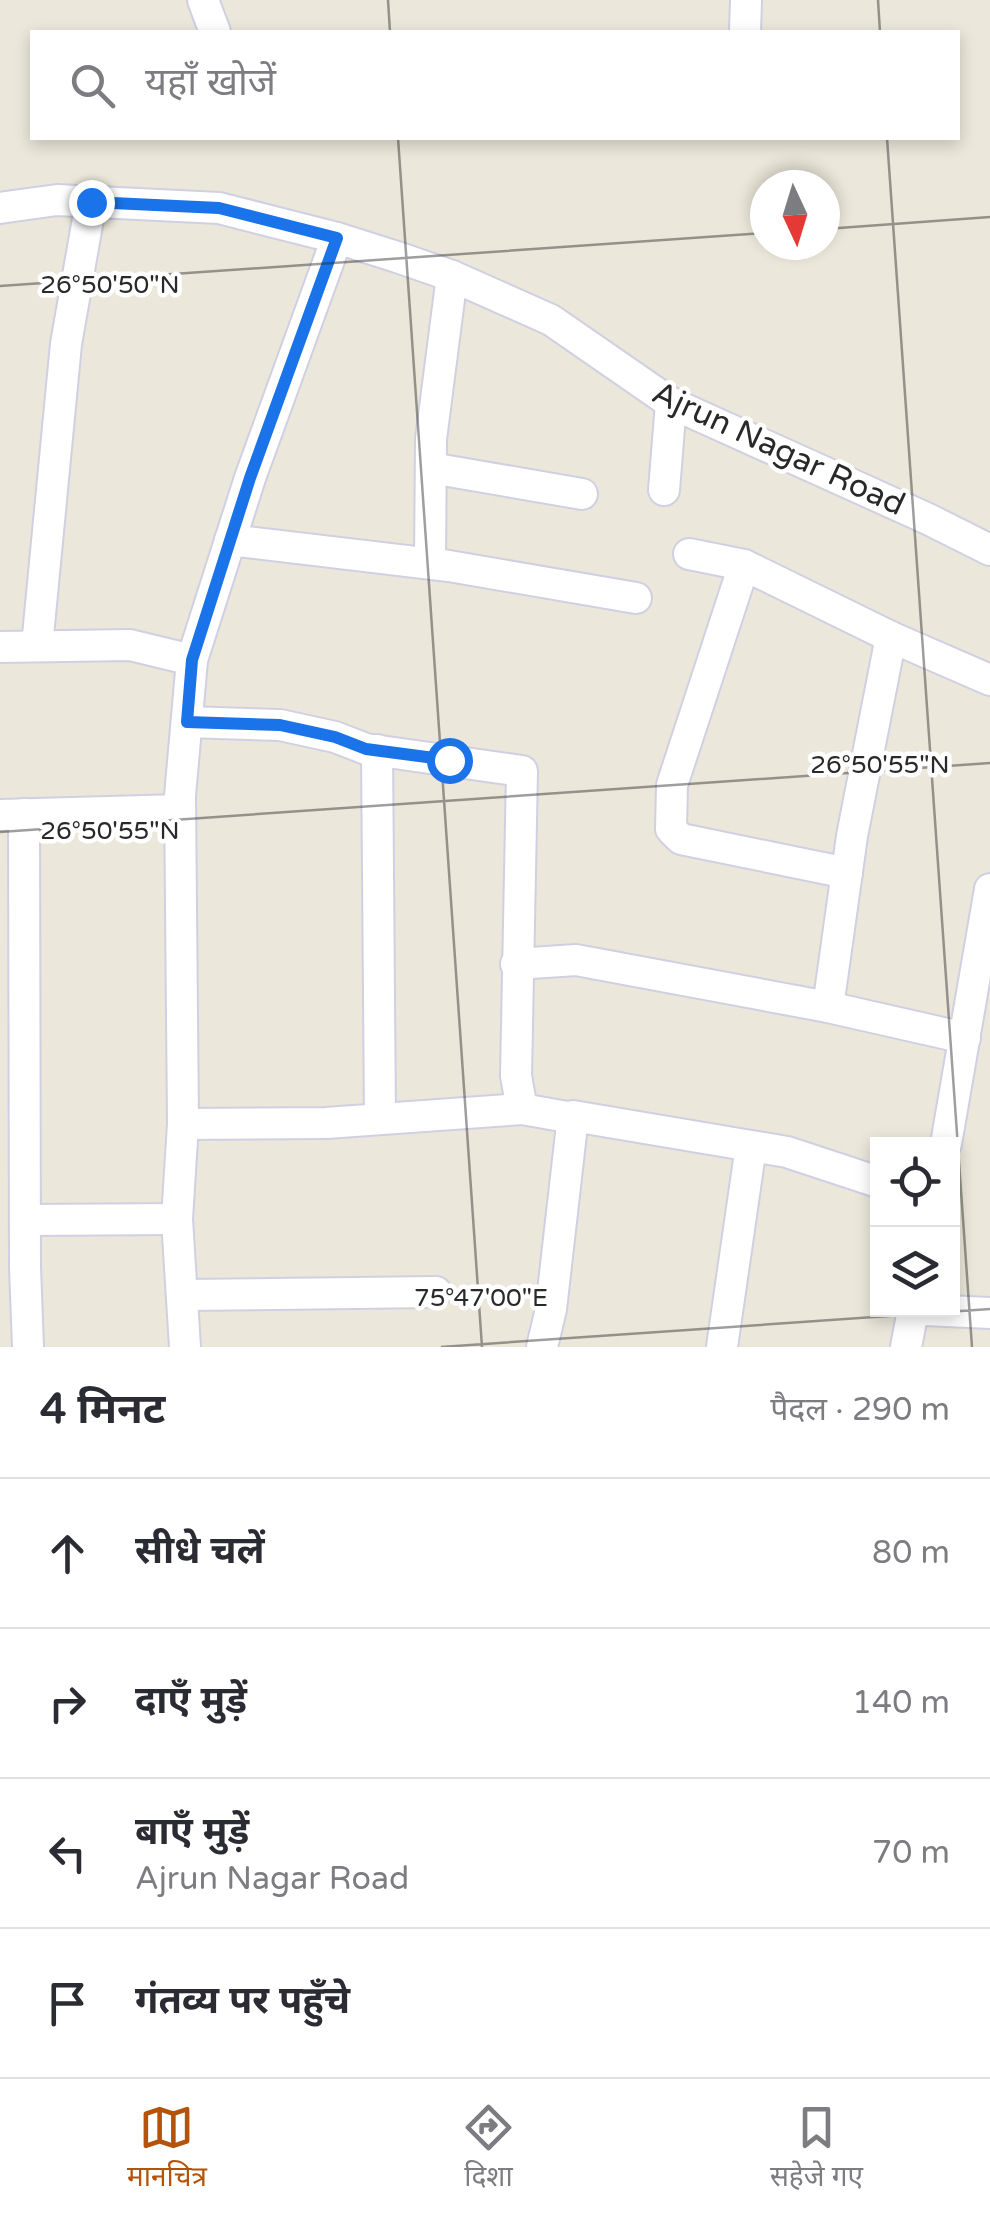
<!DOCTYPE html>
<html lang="hi">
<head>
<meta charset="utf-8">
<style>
  body { margin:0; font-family:"Varela Round","Noto Sans Devanagari",sans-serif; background:#f2f2f3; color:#2b2b33 }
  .controls { position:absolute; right:30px; bottom:30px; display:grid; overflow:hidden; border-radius:0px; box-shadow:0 5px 15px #0003 }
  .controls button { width:90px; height:90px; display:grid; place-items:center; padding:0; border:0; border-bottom:2px solid #e1e1e2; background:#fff; color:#2b2b33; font:50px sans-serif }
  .compass { position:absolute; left:750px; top:170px; width:90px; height:90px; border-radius:50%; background:#fff; box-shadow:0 5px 15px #0003; rotate:176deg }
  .stop { position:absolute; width:30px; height:30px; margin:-22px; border:8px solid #1a73e8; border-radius:50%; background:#fff }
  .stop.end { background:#1a73e8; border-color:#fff; box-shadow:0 2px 10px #0008 }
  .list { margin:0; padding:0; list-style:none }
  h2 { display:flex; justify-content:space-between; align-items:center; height:130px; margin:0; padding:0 40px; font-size:42px }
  h2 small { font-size:32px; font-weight:400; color:#7c7c81 }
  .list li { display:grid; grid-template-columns:65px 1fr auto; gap:30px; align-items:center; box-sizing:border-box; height:150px; padding:0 40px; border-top:2px solid #e1e1e2 }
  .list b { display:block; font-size:38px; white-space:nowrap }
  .list p { margin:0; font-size:32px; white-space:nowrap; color:#7c7c81 }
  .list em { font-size:32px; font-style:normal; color:#7c7c81 }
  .icon { flex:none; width:55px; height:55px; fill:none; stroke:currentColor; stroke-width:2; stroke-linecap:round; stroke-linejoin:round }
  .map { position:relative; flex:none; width:990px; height:1347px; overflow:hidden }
  .search { position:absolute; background:#fff; box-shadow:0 5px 15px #0003; left:30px; right:30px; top:30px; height:110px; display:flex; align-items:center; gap:25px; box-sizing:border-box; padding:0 35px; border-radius:0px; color:#7c7c81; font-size:38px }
  .sheet { height:730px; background:#fff }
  nav { display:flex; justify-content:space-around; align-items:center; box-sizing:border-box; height:140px; border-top:2px solid #e1e1e2; background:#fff; font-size:28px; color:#7c7c81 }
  nav a { display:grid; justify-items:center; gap:5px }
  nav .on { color:#b45309 }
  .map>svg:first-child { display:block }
</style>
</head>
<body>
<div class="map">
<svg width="990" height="1347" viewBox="0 0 990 1347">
  <rect width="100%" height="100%" fill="#ebe7da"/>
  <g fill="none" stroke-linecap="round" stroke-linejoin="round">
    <!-- minor casing -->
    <g stroke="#d0d0e2" stroke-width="34">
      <g id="minor">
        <polyline points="203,0 215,32"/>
        <polyline points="745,32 746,0"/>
        <polyline points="0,208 57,200 219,208 337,238 397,257 452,276 551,320 671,403 928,519 990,550"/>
        <polyline points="431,468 582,494"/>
        <polyline points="664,490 671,403"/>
        <polyline points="230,540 449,566 636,598"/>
        <polyline points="689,554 744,565 891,637 990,680"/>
        <polyline points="430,563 431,439 452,276"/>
        <polyline points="744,565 672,785 671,829 681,839 847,873"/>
        <polyline points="891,637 852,836 828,1007 965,1038"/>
        <polyline points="37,646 66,344 91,202"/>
        <polyline points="0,647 130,645 192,660"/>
        <polyline points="187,722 280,725 335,737 366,749 522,771 516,1076 522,1109 573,1118"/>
        <polyline points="377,750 380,1119"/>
        <polyline points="24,814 25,1267 28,1347"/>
        <polyline points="0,815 180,810"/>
        <polyline points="516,964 576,960 828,1007"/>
        <polyline points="183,1124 326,1123 522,1109"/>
        <polyline points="946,1144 990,889"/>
        <polyline points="25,1220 177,1219"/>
        <polyline points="183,1295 436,1292"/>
        <polyline points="925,1310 990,1313"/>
        <polyline points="185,1347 177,1219 183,1124 180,796 192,660 250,478 337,238"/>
        <polyline points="542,1347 551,1309 573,1116 787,1152 878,1182"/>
        <polyline points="722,1347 751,1146"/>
        <polyline points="906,1347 913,1310"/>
      </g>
    </g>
    <!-- minor -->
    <use href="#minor" stroke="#fff" stroke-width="30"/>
  </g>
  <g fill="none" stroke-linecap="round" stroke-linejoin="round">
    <!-- route -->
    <polyline stroke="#1a73e8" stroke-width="12" points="91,202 219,208 337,238 250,478 192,660 187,722 280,725 335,737 366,749 449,760"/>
  </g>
  <!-- ticks -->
  <path fill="none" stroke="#292929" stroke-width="2.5" stroke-opacity="0.45" d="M 388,0 L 390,32M 878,0 L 880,32M 398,138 L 482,1347M 887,138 L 972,1347M 825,229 L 990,217M 0,286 L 765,233M 0,832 L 990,763M 441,1347 L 990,1309"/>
  <g text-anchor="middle" stroke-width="9" stroke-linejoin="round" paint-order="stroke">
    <!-- street labels -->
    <g font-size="32" fill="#292929" stroke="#fff">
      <text transform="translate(779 448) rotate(25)" y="11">Ajrun Nagar Road</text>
    </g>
  </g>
  <g font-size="25" text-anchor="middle" fill="#292929" stroke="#fff" stroke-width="9" stroke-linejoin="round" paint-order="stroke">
    <text x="110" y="293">26°50'50"N</text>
    <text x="880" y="773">26°50'55"N</text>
    <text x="110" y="839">26°50'55"N</text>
    <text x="481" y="1306">75°47'00"E</text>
  </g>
</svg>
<div class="controls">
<button><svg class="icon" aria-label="locate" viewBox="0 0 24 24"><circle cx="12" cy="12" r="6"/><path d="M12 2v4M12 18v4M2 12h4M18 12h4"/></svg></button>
<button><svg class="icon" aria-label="layers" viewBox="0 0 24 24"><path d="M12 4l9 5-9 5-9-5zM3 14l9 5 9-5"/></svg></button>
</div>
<svg class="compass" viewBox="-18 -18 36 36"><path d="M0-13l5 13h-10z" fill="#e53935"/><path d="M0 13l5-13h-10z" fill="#7c7c81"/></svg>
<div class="stop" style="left:449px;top:760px"></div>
<div class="stop end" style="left:91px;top:202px"></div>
<div class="search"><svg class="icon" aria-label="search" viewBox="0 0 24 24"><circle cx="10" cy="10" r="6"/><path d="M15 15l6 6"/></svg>यहाँ खोजें</div>
</div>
<section class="sheet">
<h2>4 मिनट<small>पैदल · 290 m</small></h2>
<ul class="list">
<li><svg class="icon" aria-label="ahead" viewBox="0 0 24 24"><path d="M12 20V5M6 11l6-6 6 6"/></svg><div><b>सीधे चलें</b></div><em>80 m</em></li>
<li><svg class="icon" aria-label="right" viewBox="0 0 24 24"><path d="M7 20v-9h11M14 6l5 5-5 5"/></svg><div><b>दाएँ मुड़ें</b></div><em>140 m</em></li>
<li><svg class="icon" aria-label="left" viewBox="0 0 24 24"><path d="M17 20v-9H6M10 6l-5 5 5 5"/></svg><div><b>बाएँ मुड़ें</b><p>Ajrun Nagar Road</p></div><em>70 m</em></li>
<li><svg class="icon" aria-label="arrive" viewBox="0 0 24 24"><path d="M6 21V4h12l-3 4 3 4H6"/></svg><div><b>गंतव्य पर पहुँचे</b></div></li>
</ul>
</section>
<nav>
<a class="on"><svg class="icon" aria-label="map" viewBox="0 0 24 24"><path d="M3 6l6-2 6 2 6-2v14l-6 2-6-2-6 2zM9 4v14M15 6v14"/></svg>मानचित्र</a>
<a><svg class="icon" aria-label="directions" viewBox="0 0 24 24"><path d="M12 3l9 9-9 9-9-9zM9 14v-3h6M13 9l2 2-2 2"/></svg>दिशा</a>
<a><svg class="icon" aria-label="saved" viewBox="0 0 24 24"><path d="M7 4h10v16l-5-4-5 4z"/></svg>सहेजे गए</a>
</nav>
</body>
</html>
